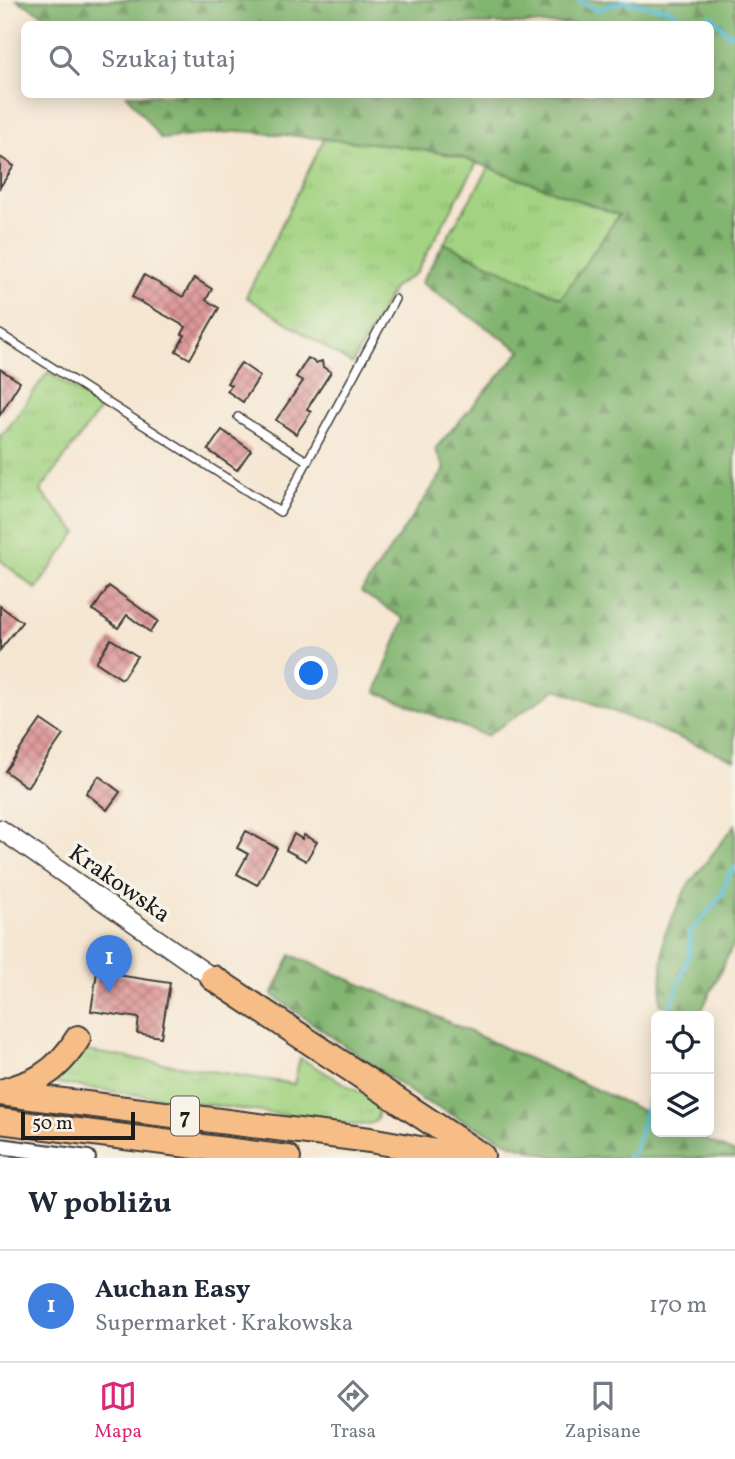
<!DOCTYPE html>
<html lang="pl">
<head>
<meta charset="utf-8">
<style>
  body { margin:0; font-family:Vollkorn,serif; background:#f6f6f7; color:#1f2937 }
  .controls { position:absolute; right:21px; bottom:21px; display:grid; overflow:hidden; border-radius:10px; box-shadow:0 4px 18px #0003 }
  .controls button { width:63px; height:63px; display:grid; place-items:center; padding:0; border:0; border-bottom:2px solid #e0e1e3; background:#fff; color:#1f2937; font:35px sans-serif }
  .scale { position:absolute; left:21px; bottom:18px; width:114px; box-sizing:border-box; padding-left:7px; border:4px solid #1c1c1c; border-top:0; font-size:19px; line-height:24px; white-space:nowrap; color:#1c1c1c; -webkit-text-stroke:5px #f7f3e8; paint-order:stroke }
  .you { position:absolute; left:312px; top:674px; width:24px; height:24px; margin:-18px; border:5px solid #fff; border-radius:50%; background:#1a73e8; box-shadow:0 0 0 10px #1a73e833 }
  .badge { display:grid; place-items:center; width:46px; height:46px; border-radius:50%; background:#db2777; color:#fff; font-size:23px; font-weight:700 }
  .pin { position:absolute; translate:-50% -58px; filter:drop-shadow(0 2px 4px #0008) }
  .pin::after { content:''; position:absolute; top:37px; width:24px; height:21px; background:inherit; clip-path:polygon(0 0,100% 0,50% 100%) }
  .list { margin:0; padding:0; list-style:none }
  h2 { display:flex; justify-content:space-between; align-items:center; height:91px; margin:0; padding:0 28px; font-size:30px }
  h2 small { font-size:23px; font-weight:400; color:#747a83 }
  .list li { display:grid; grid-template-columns:46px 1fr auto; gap:21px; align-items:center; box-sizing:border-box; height:112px; padding:0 28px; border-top:2px solid #e0e1e3 }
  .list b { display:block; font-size:26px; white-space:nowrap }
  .list p { margin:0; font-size:23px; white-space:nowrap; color:#747a83 }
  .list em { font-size:23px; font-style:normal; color:#747a83 }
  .icon { flex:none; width:38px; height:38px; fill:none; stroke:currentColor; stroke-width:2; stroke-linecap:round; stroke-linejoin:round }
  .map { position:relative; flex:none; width:735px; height:1158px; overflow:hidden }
  .search { position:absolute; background:#fff; box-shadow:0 4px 18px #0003; left:21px; right:21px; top:21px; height:77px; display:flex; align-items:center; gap:18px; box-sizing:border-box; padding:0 24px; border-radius:10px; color:#747a83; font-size:26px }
  .sheet { height:203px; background:#fff }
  nav { display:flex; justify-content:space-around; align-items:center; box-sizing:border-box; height:98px; border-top:2px solid #e0e1e3; background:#fff; font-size:19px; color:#747a83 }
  nav a { display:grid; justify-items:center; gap:4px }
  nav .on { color:#db2777 }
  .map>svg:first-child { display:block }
</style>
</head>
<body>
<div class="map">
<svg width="735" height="1158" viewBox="0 0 735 1158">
  <defs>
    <pattern id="grass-tufts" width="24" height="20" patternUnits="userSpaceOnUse" patternTransform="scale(1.75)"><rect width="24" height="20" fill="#a3d382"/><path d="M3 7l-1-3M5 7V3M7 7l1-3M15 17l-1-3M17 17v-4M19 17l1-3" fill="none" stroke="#8cb570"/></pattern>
    <pattern id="forest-firs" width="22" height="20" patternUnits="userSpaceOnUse" patternTransform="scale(1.75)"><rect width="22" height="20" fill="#82b570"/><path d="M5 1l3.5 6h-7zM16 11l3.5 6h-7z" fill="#6a925b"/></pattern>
    <pattern id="building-cross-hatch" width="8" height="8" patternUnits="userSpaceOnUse" patternTransform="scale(1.75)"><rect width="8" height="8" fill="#dc9494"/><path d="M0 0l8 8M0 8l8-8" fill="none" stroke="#b27878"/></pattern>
  </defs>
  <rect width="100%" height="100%" fill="#f7f3e8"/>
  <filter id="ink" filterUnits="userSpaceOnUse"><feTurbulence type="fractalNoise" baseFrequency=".0143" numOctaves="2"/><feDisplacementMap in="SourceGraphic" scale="14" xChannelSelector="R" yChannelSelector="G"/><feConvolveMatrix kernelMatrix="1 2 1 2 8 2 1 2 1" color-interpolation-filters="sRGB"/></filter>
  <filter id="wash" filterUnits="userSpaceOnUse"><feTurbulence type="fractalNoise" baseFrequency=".00686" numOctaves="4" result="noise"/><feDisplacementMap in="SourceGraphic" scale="28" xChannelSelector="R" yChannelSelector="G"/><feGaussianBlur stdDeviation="1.57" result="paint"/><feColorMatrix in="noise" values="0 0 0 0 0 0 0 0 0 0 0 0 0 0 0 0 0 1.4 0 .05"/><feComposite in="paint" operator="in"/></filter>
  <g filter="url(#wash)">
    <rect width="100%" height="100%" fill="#f5e6d1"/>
    <!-- grass -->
    <g fill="url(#grass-tufts)" stroke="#60784f" stroke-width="2">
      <path d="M 324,139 C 375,144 429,145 477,163 L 416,273 L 394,287 L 352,364 L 246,297 Z"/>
      <polygon points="489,168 619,215 561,298 444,243"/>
      <polygon points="48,372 101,408 40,491 77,532 36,589 0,560 0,435 7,429"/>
      <path d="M 86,1051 L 294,1084 L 300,1058 L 371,1099 L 378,1105 C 381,1124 371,1125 355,1125 L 53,1083 Z"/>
    </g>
    <!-- forest -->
    <g fill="url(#forest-firs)" stroke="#4f6846" stroke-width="2">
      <polygon points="17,0 735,0 735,760 557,689 486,736 376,692 404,619 361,592 445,469 435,449 521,351 421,283 444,243 561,298 619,215 457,156 392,145 242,131 161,139 127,95 710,94 710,24 60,24"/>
      <polygon points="735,825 735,941 699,1016 660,1004 664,936 686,888"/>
      <polygon points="291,955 431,1014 656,1117 656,1132 688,1132 735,1153 735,1158 558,1158 511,1144 422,1100 272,995"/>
    </g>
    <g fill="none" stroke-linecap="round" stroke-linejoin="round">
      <!-- stream -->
      <g stroke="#56bdd3" stroke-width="4.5">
        <polyline points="578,0 597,10 624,1 671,10 687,23 712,16 728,34 735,34"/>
        <polyline points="668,1016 690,951 690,932 722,895 727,878 735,868"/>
        <polyline points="627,1158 633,1154 638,1138 655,1076 653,1063 656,1054"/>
      </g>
    </g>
    <g id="blocks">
      <!-- building -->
      <g fill="url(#building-cross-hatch)">
        <polygon points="0,157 14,166 0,187"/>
        <polygon points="144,275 183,297 194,278 212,289 206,300 219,308 190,359 176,351 185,335 182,334 186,327 132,297"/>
        <polygon points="308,358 316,363 322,361 323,367 331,372 307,409 311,412 296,434 276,420 303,381 296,377"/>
        <polygon points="241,363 260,376 243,402 227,391 231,385 227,383"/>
        <polygon points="0,369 20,382 0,415"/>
        <polygon points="222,430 251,450 237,470 208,450"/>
        <polygon points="109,586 158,621 150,632 127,615 118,628 93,610"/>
        <polygon points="0,606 22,622 0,650"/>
        <polygon points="111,639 137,656 122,679 96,662"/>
        <polygon points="41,720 63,735 27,787 5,771"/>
        <polygon points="99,776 120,792 107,810 86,793"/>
        <polygon points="246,831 277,848 257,885 237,874 248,854 237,848"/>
        <polygon points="294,834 302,839 304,835 317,842 306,861 286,850"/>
        <polygon points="97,972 170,983 161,1037 137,1033 139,1018 91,1011"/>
      </g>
    </g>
  </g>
  <g filter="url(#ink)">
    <use href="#blocks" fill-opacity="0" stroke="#3d3a37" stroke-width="2"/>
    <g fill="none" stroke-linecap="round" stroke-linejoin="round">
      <!-- service casing -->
      <g stroke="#3d3a37" stroke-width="10">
        <g id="service">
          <polyline points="0,334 280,512 395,299"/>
          <polyline points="238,417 307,461"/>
        </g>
      </g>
      <!-- minor casing -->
      <g stroke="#3d3a37" stroke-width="18">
        <polyline id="minor" points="0,1146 88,1158"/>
      </g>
      <!-- tertiary casing -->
      <g stroke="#3d3a37" stroke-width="21">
        <polyline id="tertiary" points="0,829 213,978"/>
      </g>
      <!-- trunk casing -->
      <g stroke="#3d3a37" stroke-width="28">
        <g id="trunk">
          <polyline points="213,978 482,1156"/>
          <path d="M 4,1091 C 16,1087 32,1083 42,1076 C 57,1067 69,1053 78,1038"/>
          <polyline points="0,1093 370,1140 470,1158"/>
          <polyline points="0,1121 288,1158"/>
        </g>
      </g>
      <!-- service -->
      <use href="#service" stroke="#fff" stroke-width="7"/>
      <!-- minor -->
      <use href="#minor" stroke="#fff" stroke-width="14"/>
      <!-- tertiary -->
      <use href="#tertiary" stroke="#fff" stroke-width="18"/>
      <!-- trunk -->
      <use href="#trunk" stroke="#f6be86" stroke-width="24"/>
    </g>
  </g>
  <g text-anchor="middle" stroke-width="7" stroke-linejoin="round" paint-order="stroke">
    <!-- shield labels -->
    <rect fill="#f7f3e8" stroke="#5e5c59" stroke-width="2" x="171" y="1096.5" width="28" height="39" rx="5"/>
    <g font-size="23" font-weight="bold" fill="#1c1c1c">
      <text x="185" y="1124">7</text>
    </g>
    <!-- street labels -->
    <g font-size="24" fill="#1c1c1c" stroke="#f7f3e8">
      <text transform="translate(120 883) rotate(35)" y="8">Krakowska</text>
    </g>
  </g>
</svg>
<div class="controls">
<button><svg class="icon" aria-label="locate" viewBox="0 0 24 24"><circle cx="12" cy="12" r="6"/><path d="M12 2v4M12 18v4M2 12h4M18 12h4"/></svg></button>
<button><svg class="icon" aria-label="layers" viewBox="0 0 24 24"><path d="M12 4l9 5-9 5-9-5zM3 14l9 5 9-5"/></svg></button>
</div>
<div class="scale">50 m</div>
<div class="you"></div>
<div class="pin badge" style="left:109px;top:993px;background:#3f7fe0">1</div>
<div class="search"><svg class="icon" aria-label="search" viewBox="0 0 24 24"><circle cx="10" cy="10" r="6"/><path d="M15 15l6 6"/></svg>Szukaj tutaj</div>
</div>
<section class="sheet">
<h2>W pobliżu<small></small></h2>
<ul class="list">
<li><span class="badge" style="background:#3f7fe0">1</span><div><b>Auchan Easy</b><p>Supermarket · Krakowska</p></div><em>170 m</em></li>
</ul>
</section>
<nav>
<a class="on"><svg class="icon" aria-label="map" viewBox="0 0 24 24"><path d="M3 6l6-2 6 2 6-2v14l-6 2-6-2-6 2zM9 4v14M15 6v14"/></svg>Mapa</a>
<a><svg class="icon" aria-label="directions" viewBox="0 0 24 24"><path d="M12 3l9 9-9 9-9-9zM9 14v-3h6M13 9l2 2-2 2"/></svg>Trasa</a>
<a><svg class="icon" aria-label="saved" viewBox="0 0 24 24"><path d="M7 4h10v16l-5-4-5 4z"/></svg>Zapisane</a>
</nav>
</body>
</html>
